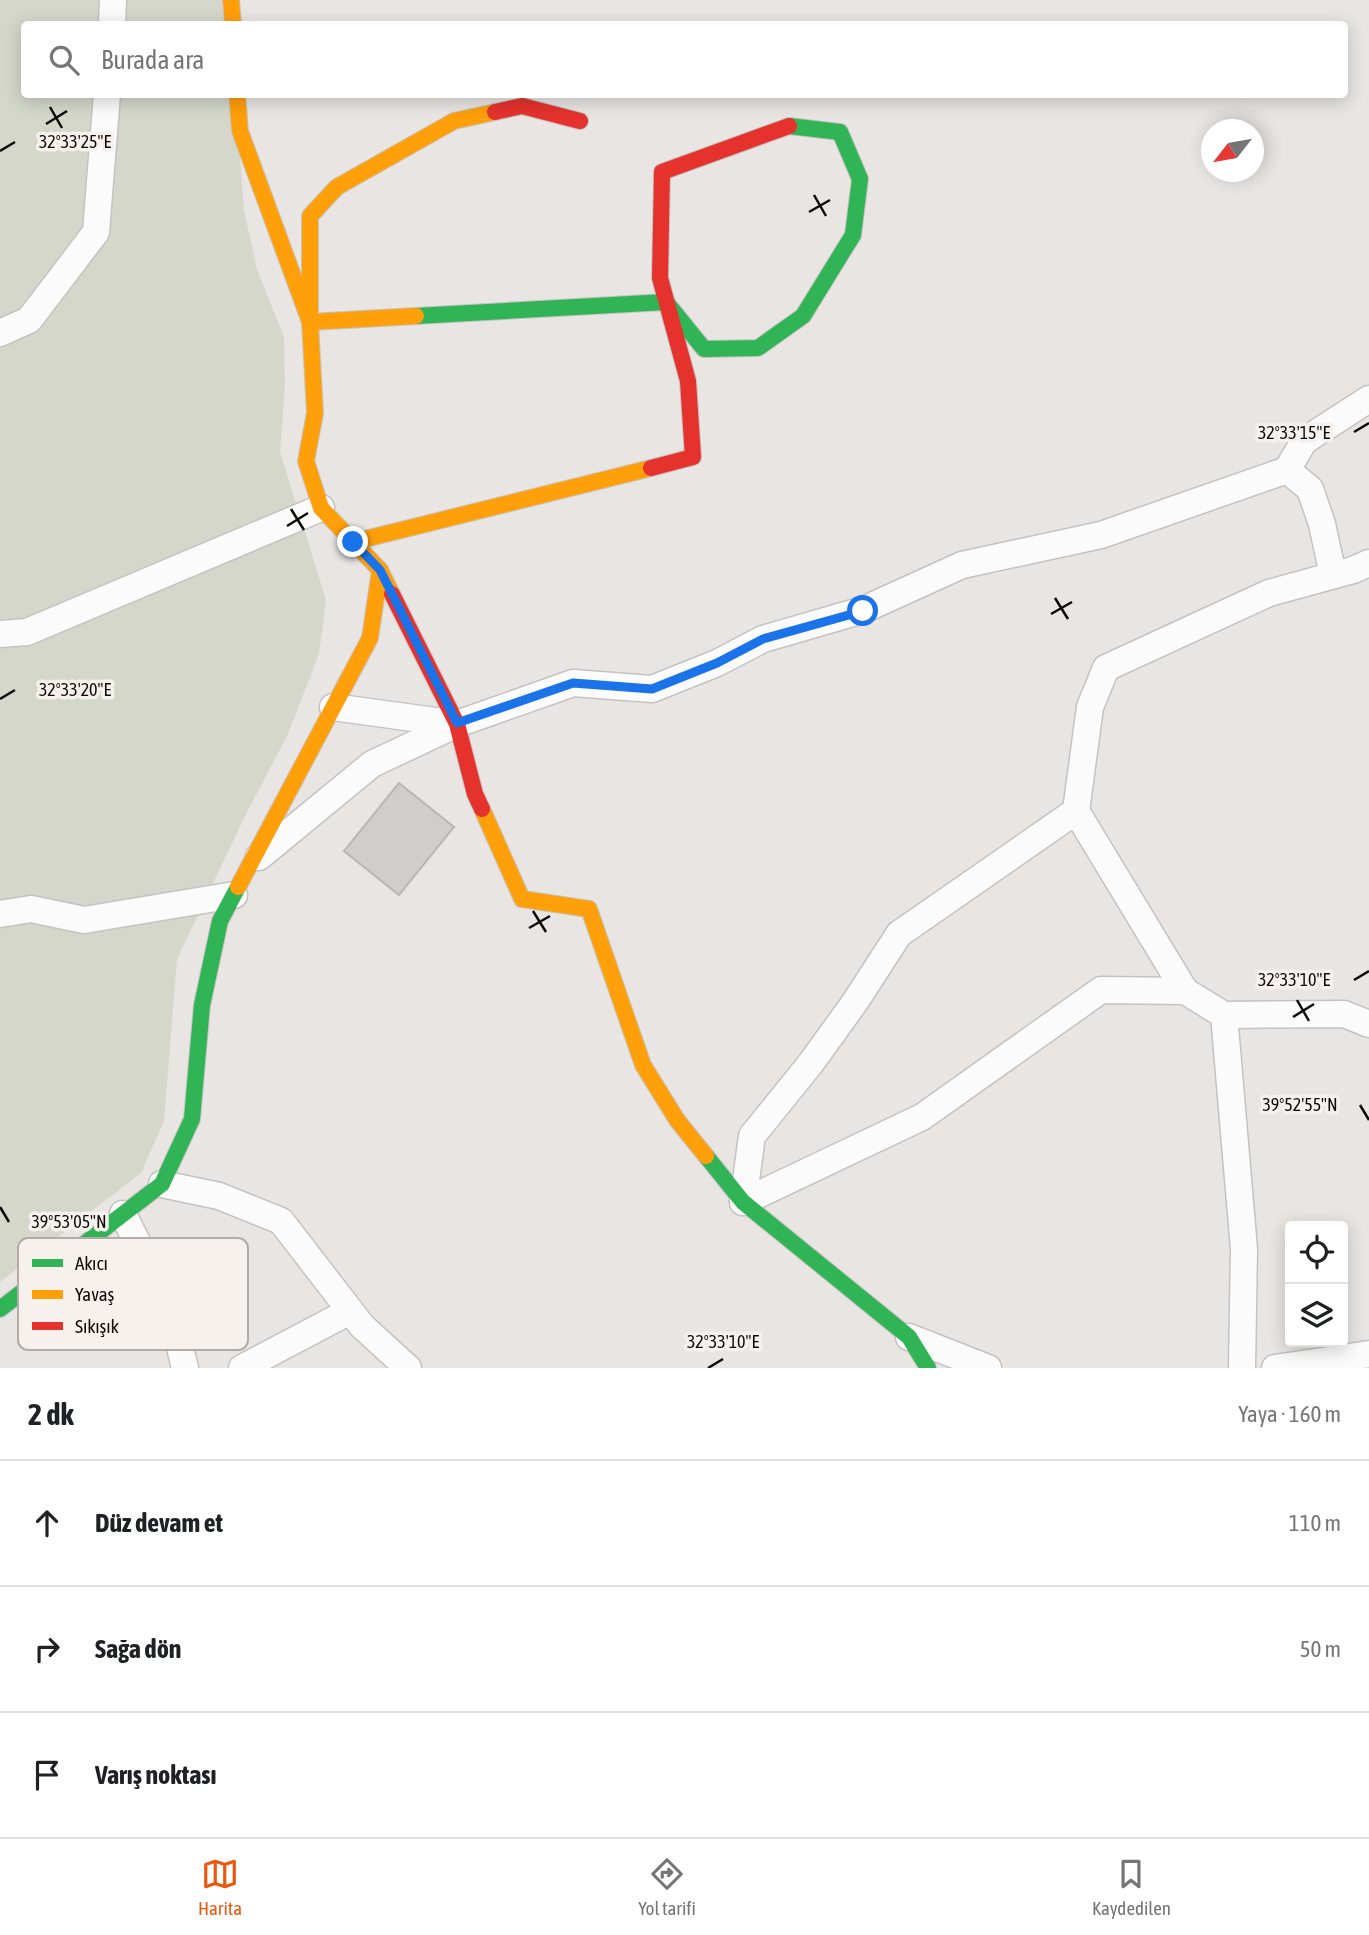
<!DOCTYPE html>
<html lang="tr">
<head>
<meta charset="utf-8">
<style>
  body { margin:0; font-family:"Asap Condensed",sans-serif; background:#f6f6f6; color:#202124 }
  .controls { position:absolute; right:21px; bottom:21px; display:grid; overflow:hidden; border-radius:7px; box-shadow:0 4px 18px #0003 }
  .controls button { width:63px; height:63px; display:grid; place-items:center; padding:0; border:0; border-bottom:2px solid #e0e0e0; background:#fff; color:#202124; font:35px sans-serif }
  .compass { position:absolute; left:1201px; top:119px; width:63px; height:63px; border-radius:50%; background:#fff; box-shadow:0 4px 18px #0003; rotate:239deg }
  .stop { position:absolute; width:21px; height:21px; margin:-16px; border:5px solid #1a73e8; border-radius:50%; background:#fff }
  .stop.end { background:#1a73e8; border-color:#fff; box-shadow:0 2px 7px #0008 }
  .list { margin:0; padding:0; list-style:none }
  h2 { display:flex; justify-content:space-between; align-items:center; height:91px; margin:0; padding:0 28px; font-size:30px }
  h2 small { font-size:23px; font-weight:400; color:#757577 }
  .list li { display:grid; grid-template-columns:46px 1fr auto; gap:21px; align-items:center; box-sizing:border-box; height:126px; padding:0 28px; border-top:2px solid #e0e0e0 }
  .list b { display:block; font-size:26px; white-space:nowrap }
  .list em { font-size:23px; font-style:normal; color:#757577 }
  .icon { flex:none; width:38px; height:38px; fill:none; stroke:currentColor; stroke-width:2; stroke-linecap:round; stroke-linejoin:round }
  .map { position:relative; flex:none; width:1369px; height:1368px; overflow:hidden }
  .search { position:absolute; background:#fff; box-shadow:0 4px 18px #0003; left:21px; right:21px; top:21px; height:77px; display:flex; align-items:center; gap:18px; box-sizing:border-box; padding:0 24px; border-radius:7px; color:#757577; font-size:26px }
  .sheet { height:469px; background:#fff }
  nav { display:flex; justify-content:space-around; align-items:center; box-sizing:border-box; height:98px; border-top:2px solid #e0e0e0; background:#fff; font-size:19px; color:#757577 }
  nav a { display:grid; justify-items:center; gap:4px }
  nav .on { color:#ea580c }
  .map>svg:first-child { display:block }
</style>
</head>
<body>
<div class="map">
<svg width="1369" height="1368" viewBox="0 0 1369 1368">
  <rect width="100%" height="100%" fill="#e8e5e2"/>
  <!-- green -->
  <polygon fill="#d4d7ca" points="0,0 228,0 230,24 24,24 24,94 235,95 244,210 257,270 284,337 285,384 280,452 326,600 319,654 287,736 245,816 177,959 164,1121 141,1173 0,1282"/>
  <!-- building -->
  <polygon fill="#d0cdcb" stroke="#b9b7b5" stroke-width="2" points="399,783 454,827 399,895 344,851"/>
  <g fill="none" stroke-linecap="round" stroke-linejoin="round">
    <!-- street casing -->
    <g stroke="#c5c3c1" stroke-width="29">
      <g id="street">
        <polyline points="112,24 113,0"/>
        <polyline points="0,333 29,320 96,232 107,94"/>
        <polyline points="1287,470 1304,441 1369,399"/>
        <polyline points="0,634 27,632 321,508"/>
        <polyline points="333,707 457,724"/>
        <polyline points="1076,811 1185,991"/>
        <polyline points="259,857 372,764 457,724 573,683 652,689 717,663 763,639 863,610 962,565 1101,535 1287,470 1310,489 1322,524 1333,575"/>
        <polyline points="0,914 31,909 84,920 234,895"/>
        <polyline points="1224,1015 1244,1249 1242,1368"/>
        <polyline points="162,1184 219,1196 281,1221 362,1326 408,1368"/>
        <polyline points="743,1202 752,1136 811,1063 855,1002 899,934 1076,811 1090,707 1106,668 1269,593 1353,570 1369,563"/>
        <polyline points="743,1202 922,1117 1101,990 1185,991 1224,1015 1344,1014 1369,1024"/>
        <polyline points="123,1214 171,1310 185,1368"/>
        <polyline points="909,1337 988,1368"/>
        <polyline points="242,1368 350,1311"/>
        <polyline points="1275,1368 1369,1354"/>
      </g>
    </g>
    <!-- fast casing -->
    <g stroke="#c5c3c1" stroke-width="18">
      <g id="fast">
        <polyline points="416,316 666,302 704,349 758,348 803,316 853,235 860,179 840,132 789,126"/>
        <polyline points="706,1156 743,1202 909,1337 928,1368"/>
        <polyline points="0,1309 162,1184 192,1119 202,1005 220,921 238,887"/>
      </g>
    </g>
    <!-- slow casing -->
    <g stroke="#c5c3c1" stroke-width="18">
      <g id="slow">
        <polyline points="231,0 233,24"/>
        <polyline points="237,94 240,131 310,322 315,413 306,461 321,508 380,570 392,594"/>
        <polyline points="416,316 310,322 310,216 337,187 454,121 495,112"/>
        <polyline points="353,542 651,468"/>
        <polyline points="482,809 522,899 589,909 643,1065 677,1120 706,1156"/>
        <polyline points="238,887 370,638 380,570"/>
      </g>
    </g>
    <!-- jam casing -->
    <g stroke="#c5c3c1" stroke-width="18">
      <g id="jam">
        <polyline points="495,112 522,106 580,121"/>
        <polyline points="651,468 693,457 688,381 660,278 662,172 789,126"/>
        <polyline points="392,594 457,724 475,794 482,809"/>
      </g>
    </g>
    <!-- street -->
    <use href="#street" stroke="#fcfbfb" stroke-width="26"/>
    <!-- fast -->
    <use href="#fast" stroke="#30b455" stroke-width="16"/>
    <!-- slow -->
    <use href="#slow" stroke="#ff9f0a" stroke-width="16"/>
    <!-- jam -->
    <use href="#jam" stroke="#e5322d" stroke-width="16"/>
  </g>
  <g fill="none" stroke-linecap="round" stroke-linejoin="round">
    <!-- route -->
    <polyline stroke="#1a73e8" stroke-width="9" points="353,542 380,570 457,723 573,683 652,689 717,663 763,639 863,611"/>
  </g>
  <!-- ticks -->
  <path fill="none" stroke="#0e0c0b" stroke-width="2.5" d="M 50,107 L 62,128M 46,124 L 67,111M 0,151 L 15,142M 814,195 L 826,216M 809,212 L 830,200M 1354,432 L 1369,423M 291,509 L 304,530M 287,526 L 308,513M 1055,598 L 1068,619M 1051,614 L 1072,602M 0,699 L 15,690M 533,911 L 546,932M 529,928 L 550,916M 1354,980 L 1369,971M 1297,1000 L 1309,1021M 1293,1017 L 1314,1004M 1360,1105 L 1369,1120M 0,1207 L 9,1222M 708,1368 L 723,1359"/>
  <!-- legend -->
  <rect x="18" y="1238" width="230" height="112" rx="10" fill="#f7f1ee" stroke="#b1acaa" stroke-width="2"/>
  <rect x="32" y="1259" width="31" height="8" fill="#30b455"/>
  <rect x="32" y="1290" width="31" height="9" fill="#ff9f0a"/>
  <rect x="32" y="1322" width="31" height="8" fill="#e5322d"/>
  <g font-size="19" fill="#0e0c0b">
    <text x="75" y="1270">Akıcı</text>
    <text x="75" y="1301">Yavaş</text>
    <text x="75" y="1333">Sıkışık</text>
  </g>
  <g font-size="18" text-anchor="middle" fill="#0e0c0b" stroke="#f7f1ee" stroke-width="7" stroke-linejoin="round" paint-order="stroke">
    <text x="75" y="148">32°33'25"E</text>
    <text x="1294" y="439">32°33'15"E</text>
    <text x="75" y="696">32°33'20"E</text>
    <text x="1294" y="986">32°33'10"E</text>
    <text x="1300" y="1111">39°52'55"N</text>
    <text x="69" y="1228">39°53'05"N</text>
    <text x="723" y="1348">32°33'10"E</text>
  </g>
</svg>
<div class="controls">
<button><svg class="icon" aria-label="locate" viewBox="0 0 24 24"><circle cx="12" cy="12" r="6"/><path d="M12 2v4M12 18v4M2 12h4M18 12h4"/></svg></button>
<button><svg class="icon" aria-label="layers" viewBox="0 0 24 24"><path d="M12 4l9 5-9 5-9-5zM3 14l9 5 9-5"/></svg></button>
</div>
<svg class="compass" viewBox="-18 -18 36 36"><path d="M0-13l5 13h-10z" fill="#e53935"/><path d="M0 13l5-13h-10z" fill="#757577"/></svg>
<div class="stop" style="left:863px;top:611px"></div>
<div class="stop end" style="left:353px;top:542px"></div>
<div class="search"><svg class="icon" aria-label="search" viewBox="0 0 24 24"><circle cx="10" cy="10" r="6"/><path d="M15 15l6 6"/></svg>Burada ara</div>
</div>
<section class="sheet">
<h2>2 dk<small>Yaya · 160 m</small></h2>
<ul class="list">
<li><svg class="icon" aria-label="ahead" viewBox="0 0 24 24"><path d="M12 20V5M6 11l6-6 6 6"/></svg><div><b>Düz devam et</b></div><em>110 m</em></li>
<li><svg class="icon" aria-label="right" viewBox="0 0 24 24"><path d="M7 20v-9h11M14 6l5 5-5 5"/></svg><div><b>Sağa dön</b></div><em>50 m</em></li>
<li><svg class="icon" aria-label="arrive" viewBox="0 0 24 24"><path d="M6 21V4h12l-3 4 3 4H6"/></svg><div><b>Varış noktası</b></div></li>
</ul>
</section>
<nav>
<a class="on"><svg class="icon" aria-label="map" viewBox="0 0 24 24"><path d="M3 6l6-2 6 2 6-2v14l-6 2-6-2-6 2zM9 4v14M15 6v14"/></svg>Harita</a>
<a><svg class="icon" aria-label="directions" viewBox="0 0 24 24"><path d="M12 3l9 9-9 9-9-9zM9 14v-3h6M13 9l2 2-2 2"/></svg>Yol tarifi</a>
<a><svg class="icon" aria-label="saved" viewBox="0 0 24 24"><path d="M7 4h10v16l-5-4-5 4z"/></svg>Kaydedilen</a>
</nav>
</body>
</html>
